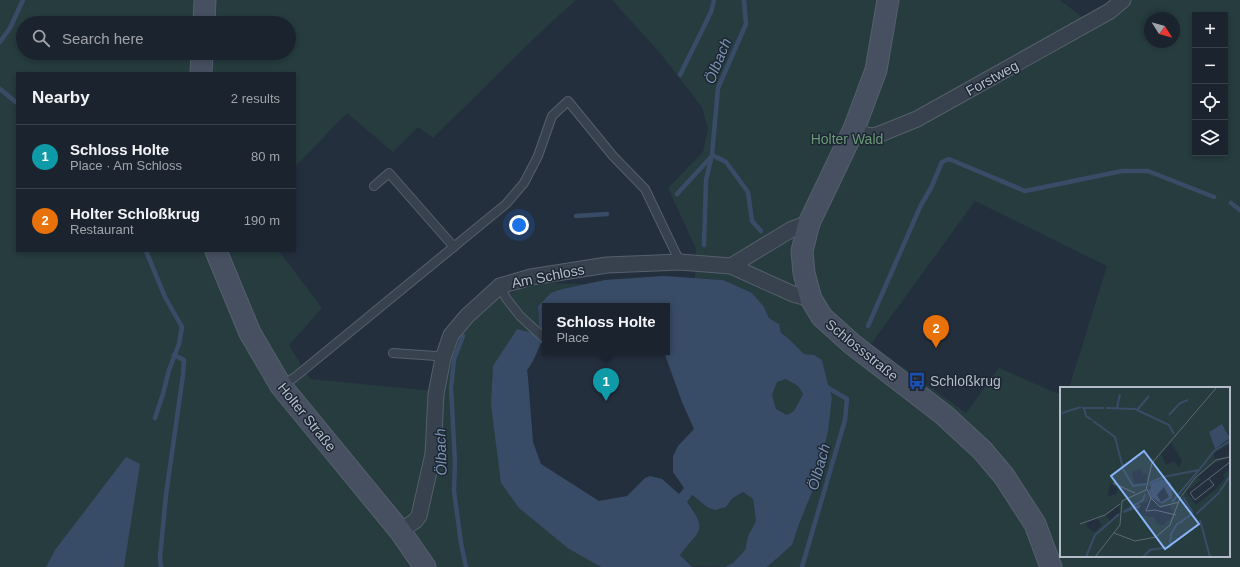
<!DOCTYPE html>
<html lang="en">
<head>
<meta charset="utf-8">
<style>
  body { margin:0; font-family:Arial,sans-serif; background:#242b36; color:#f1f3f6 }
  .controls { position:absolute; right:12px; top:12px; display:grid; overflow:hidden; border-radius:0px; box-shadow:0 2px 6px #0003 }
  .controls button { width:36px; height:36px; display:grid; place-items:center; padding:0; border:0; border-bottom:1px solid #39404a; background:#1b232e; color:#f1f3f6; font:20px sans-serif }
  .compass { position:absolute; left:1144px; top:12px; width:36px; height:36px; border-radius:50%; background:#1b232e; box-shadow:0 2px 6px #0003; rotate:127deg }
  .you { position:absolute; left:519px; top:225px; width:14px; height:14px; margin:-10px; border:3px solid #fff; border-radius:50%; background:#1a73e8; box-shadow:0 0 0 6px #1a73e833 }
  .badge { display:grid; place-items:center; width:26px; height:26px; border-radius:50%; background:#8bbbb9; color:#fff; font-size:13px; font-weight:700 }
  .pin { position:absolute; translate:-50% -33px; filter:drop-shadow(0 1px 2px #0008) }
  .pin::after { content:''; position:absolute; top:21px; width:14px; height:12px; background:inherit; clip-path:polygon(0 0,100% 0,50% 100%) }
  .popup { position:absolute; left:542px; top:303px; width:128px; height:52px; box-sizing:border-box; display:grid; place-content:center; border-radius:0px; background:#1b232e; filter:drop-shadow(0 1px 3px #0005); font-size:13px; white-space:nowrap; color:#a0a4aa }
  .popup b { font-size:15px; color:#f1f3f6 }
  .popup::after { content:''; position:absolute; left:50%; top:100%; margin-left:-8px; border:8px solid transparent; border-top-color:#1b232e }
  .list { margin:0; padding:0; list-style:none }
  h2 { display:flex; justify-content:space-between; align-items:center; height:52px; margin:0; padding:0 16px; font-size:17px }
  h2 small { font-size:13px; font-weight:400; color:#a0a4aa }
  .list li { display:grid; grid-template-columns:26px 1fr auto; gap:12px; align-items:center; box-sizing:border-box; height:64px; padding:0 16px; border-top:1px solid #39404a }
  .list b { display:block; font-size:15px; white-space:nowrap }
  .list p { margin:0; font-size:13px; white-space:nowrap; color:#a0a4aa }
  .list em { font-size:13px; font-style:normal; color:#a0a4aa }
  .icon { flex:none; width:22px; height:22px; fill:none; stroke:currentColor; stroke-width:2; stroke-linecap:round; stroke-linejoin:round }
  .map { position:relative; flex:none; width:1240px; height:567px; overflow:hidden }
  .search { position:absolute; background:#1b232e; box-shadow:0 2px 6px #0003; left:16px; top:16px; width:280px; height:44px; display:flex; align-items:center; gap:10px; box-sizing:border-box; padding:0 14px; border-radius:22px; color:#a0a4aa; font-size:15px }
  .panel { position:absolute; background:#1b232e; box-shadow:0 2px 6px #0003; left:16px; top:72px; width:280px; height:180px; border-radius:0px }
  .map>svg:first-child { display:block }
</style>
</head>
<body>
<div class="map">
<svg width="1240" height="567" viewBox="0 0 1240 567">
  <rect width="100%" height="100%" fill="#242f3e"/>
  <!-- green -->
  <g fill="#263c3f" fill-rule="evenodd">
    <path d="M 0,0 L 576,0 L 547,26 L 433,138 L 418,127 L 393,152 L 347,113 L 295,167 L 295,73 L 17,73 L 17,251 L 279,251 L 322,308 L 289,345 L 310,379 L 444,392 L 450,359 L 457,337 L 490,302 L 524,287 L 547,283 L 585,284 L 562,289 L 538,306 L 539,326 L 532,333 L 493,366 L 569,549 L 601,567 L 124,567 L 139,464 L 55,550 L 46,567 L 0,567 ZM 23,23 L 289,23 L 289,53 L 23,53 Z"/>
    <path d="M 612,0 L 1060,0 L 1087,21 L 1115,0 L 1240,0 L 1240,567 L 767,567 L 792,545 L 799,524 L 832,397 L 827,381 L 814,355 L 804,354 L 788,338 L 781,333 L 779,324 L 769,318 L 764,307 L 723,280 L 695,278 L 696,249 L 668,188 L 703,152 L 708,129 L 702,107 L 660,53 ZM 1195,15 L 1225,15 L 1225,153 L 1195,153 ZM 1150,18 L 1174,18 L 1174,42 L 1150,42 ZM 975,201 L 1107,266 L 1069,388 L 1229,388 L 1229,556 L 1061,556 L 1061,395 L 999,368 L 966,413 L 871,344 Z"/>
    <polygon points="786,379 798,386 803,394 794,411 787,415 776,409 772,395 776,382"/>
    <path d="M 743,492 L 753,499 L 756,521 L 748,536 L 745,550 L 733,563 L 725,567 L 691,566 L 680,555 C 697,533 710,528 687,502 L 691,495 L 707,507 L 726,507 L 733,499 Z"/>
  </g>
  <!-- water -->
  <g fill="#394c67" fill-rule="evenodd">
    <path d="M 663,276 L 723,280 L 752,293 L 764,307 L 769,318 L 779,324 L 781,333 L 788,338 L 804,354 L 814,355 L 822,360 L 827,381 L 832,397 L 828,431 L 816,482 L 799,524 L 792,545 L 767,567 L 725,567 L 733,563 L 745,550 L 748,536 L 756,521 L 753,499 L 743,492 L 733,498 L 726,507 L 715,510 L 707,507 L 692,495 L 687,502 C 709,531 699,530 680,555 L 691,566 L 694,567 L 601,567 L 569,549 L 519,508 L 501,483 L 491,405 L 493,366 L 517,329 L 532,333 L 539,326 L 538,306 L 551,293 L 562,289 L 605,280 ZM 545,306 L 667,306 L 667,352 L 664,352 L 682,402 L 694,429 L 678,446 L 673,456 L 673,472 L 684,488 L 679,494 L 662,479 L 650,476 L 645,478 L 627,496 L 599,501 L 541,464 L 533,442 L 528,378 L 527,370 C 536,360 537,347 545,337 ZM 786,379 L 798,386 L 803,394 L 794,411 L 787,415 L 776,409 L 772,395 L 777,382 Z"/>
    <polygon points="126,457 140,464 124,567 46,567 55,550"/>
  </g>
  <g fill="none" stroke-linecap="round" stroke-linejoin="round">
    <!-- stream -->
    <g stroke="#394c67" stroke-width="4.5">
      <polyline points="744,0 746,24 718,88 712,155 726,162 748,192 752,221 761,231"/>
      <polyline points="0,42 10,28 23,0"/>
      <polyline points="680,75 711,12 714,0"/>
      <polyline points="0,89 17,103"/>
      <polyline points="677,194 711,157"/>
      <polyline points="1231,203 1240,210"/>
      <polyline points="576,216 607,214"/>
      <polyline points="704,245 706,180 712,155"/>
      <polyline points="146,251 165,297 182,327 179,344 169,370 163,394 155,418"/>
      <polyline points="868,326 921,205 931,188 942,162 949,159 1025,191 1122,171 1148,171 1214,197"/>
      <polyline points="463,336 454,359 451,388 455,462 454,491 461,543 466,567"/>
      <polyline points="161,567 160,557 166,495 183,375 184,360 174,355"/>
      <polyline points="802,567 845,420 847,399 825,386"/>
    </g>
    <!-- lane casing -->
    <g stroke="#565f6c" stroke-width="10">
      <g id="lane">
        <polyline points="374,186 389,173 454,247"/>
        <polyline points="500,286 506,298 520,316 545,339"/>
        <polyline points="393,353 436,356 443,358"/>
        <polyline points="281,386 295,377 506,204 524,183 538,156 552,116 568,101 613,156 645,189 680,262"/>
      </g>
    </g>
    <!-- street casing -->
    <g stroke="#565f6c" stroke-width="17">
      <g id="street">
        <polyline points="854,129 866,135 873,136 880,134 917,119 1110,11 1123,0"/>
        <polyline points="731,266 792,229 809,223"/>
        <polyline points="400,531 415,521 419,516 433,454 436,394 443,358 451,335 467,316 500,286 531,277 607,265 680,262 731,266 793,294 811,299"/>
      </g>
    </g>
    <!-- secondary casing -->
    <g stroke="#565f6c" stroke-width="23">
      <g id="secondary">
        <polyline points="888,0 876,70 854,129 809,223 802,251 804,273 811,299 822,317 852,344 944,415 982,450 1004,476 1035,524 1051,567"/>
        <polyline points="204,23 205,0"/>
        <polyline points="201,73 202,53"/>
        <polyline points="216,251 250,333 281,386 400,531 425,567"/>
      </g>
    </g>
    <!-- lane -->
    <use href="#lane" stroke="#38414e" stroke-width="8"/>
    <!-- street -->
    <use href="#street" stroke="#38414e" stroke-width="15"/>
    <!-- secondary -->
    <use href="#secondary" stroke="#465061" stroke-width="21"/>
  </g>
  <!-- icons -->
  <defs>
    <g id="bus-bare" transform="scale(1.38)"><path d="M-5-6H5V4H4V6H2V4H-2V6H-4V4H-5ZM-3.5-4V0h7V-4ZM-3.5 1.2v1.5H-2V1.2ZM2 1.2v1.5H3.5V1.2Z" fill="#1a4fb4" stroke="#1d2633" stroke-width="2.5" paint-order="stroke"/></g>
  </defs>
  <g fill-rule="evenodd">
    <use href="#bus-bare" x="917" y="381"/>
  </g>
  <g text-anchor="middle" stroke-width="3" stroke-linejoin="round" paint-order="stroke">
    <!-- street labels -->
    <g font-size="14" fill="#b4bcc9" stroke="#1d2633">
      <text transform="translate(992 78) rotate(-29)" y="5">Forstweg</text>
      <text transform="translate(548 276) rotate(-11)" y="5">Am Schloss</text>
      <text transform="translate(862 350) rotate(39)" y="5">Schlossstraße</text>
      <text transform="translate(307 417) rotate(51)" y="5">Holter Straße</text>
    </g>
    <!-- park labels -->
    <g font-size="14" fill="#6b9a76" stroke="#1d2633">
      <text x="847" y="144">Holter Wald</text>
    </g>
    <!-- poi labels -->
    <g font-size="14" fill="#b4bcc9" stroke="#1d2633" text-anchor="start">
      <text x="930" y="386">Schloßkrug</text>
    </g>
    <!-- water labels -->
    <g font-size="15" font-style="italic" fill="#7c92b1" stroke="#1d2633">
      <text transform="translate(718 61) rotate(-68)" y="5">Ölbach</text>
      <text transform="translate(441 452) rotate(-92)" y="5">Ölbach</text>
      <text transform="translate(819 467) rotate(-74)" y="5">Ölbach</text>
    </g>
  </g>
  <!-- overview -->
  <g transform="translate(1060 387)">
    <rect width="170" height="170" fill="#242f3e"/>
    <path d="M 0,0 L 170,0 L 170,49 L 163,38 L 150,44 L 154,62 L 170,51 L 170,57 L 154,66 L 154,72 L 168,69 L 167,64 L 170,70 L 154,76 L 138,90 L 141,93 L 126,105 L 136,118 L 156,102 L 165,91 L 163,88 L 170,82 L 170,170 L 0,170 ZM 111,56 L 122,73 L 119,81 L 114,74 L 106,78 L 101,67 ZM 81,82 L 83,87 L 87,87 L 87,96 L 74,96 L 72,85 ZM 102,92 L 111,96 L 112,109 L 102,117 L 96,115 L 101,120 L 109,119 L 114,127 L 104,138 L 97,137 L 94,130 L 78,128 L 81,116 L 87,115 L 91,109 L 90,98 ZM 50,96 L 58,102 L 56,107 L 48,109 ZM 59,118 L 60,125 L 50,134 L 46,128 ZM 37,131 L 42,138 L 35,145 L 28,141 L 26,136 Z" fill="#263c3f" fill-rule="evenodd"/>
    <path d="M 162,37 L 170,51 L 155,62 L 149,45 ZM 102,92 L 111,96 L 112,104 L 112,111 L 102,117 L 92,111 L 89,105 L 92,96 ZM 104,100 L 109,110 L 101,115 L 97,108 Z" fill="#394c67" fill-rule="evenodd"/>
    <path fill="none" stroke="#394c67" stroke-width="2" d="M 22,21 L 44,21M 24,21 L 26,29 L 32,33M 46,21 L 75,22 L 109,38 L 114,47M 57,21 L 60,7M 77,23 L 89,9M 2,26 L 21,20M 109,28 L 120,16 L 128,13M 33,34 L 55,50 L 63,81M 63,82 L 73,99 L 86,97M 90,99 L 91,95 L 103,90 L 139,83 L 154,64 L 170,54M 160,104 L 170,89M 123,110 L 133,126M 112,115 L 139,83M 63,125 L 83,113 L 85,107M 64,125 L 80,119M 136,127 L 160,105M 140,133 L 150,170M 119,136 L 132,127M 26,170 L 35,148 L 59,127M 83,170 L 90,163 L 110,160 L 111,147 L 117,137 L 123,134"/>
    <path fill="none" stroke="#5e6776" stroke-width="1" d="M 149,92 L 154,98 L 135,113 L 130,106 L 170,75M 53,96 L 75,106M 87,102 L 91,111 L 100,120 L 119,115M 91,111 L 86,124 L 95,123 L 116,128M 20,137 L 45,128 L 60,117M 54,146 L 75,154 L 96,150 L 110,138 L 120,111 L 135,91 L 156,73 L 170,70M 35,170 L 60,138 L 62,114 L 86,103 L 92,76 L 157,0"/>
    <path fill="#8ab4f8" fill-opacity="0.15" stroke="#8ab4f8" stroke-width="2" d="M 84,64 L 139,137 L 105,162 L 51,89 Z"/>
    <rect width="170" height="170" fill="none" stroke="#b4bcc9" stroke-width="2"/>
  </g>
</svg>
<div class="controls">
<button>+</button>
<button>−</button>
<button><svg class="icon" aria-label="locate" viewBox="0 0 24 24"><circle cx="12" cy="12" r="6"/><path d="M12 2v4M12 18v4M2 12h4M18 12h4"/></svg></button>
<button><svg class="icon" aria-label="layers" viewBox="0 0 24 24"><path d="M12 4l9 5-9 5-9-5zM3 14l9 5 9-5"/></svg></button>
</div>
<svg class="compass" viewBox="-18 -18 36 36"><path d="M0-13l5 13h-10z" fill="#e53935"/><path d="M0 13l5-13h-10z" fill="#a0a4aa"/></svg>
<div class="you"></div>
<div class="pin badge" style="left:606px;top:401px;background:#0f9aa8">1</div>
<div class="popup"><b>Schloss Holte</b>Place</div>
<div class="pin badge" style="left:936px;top:348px;background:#e8710a">2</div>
<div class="search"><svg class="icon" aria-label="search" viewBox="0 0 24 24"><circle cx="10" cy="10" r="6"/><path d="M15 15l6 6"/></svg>Search here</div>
<section class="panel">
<h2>Nearby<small>2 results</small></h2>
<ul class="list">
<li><span class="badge" style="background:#0f9aa8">1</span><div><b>Schloss Holte</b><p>Place · Am Schloss</p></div><em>80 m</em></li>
<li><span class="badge" style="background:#e8710a">2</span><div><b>Holter Schloßkrug</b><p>Restaurant</p></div><em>190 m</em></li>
</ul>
</section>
</div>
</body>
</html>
